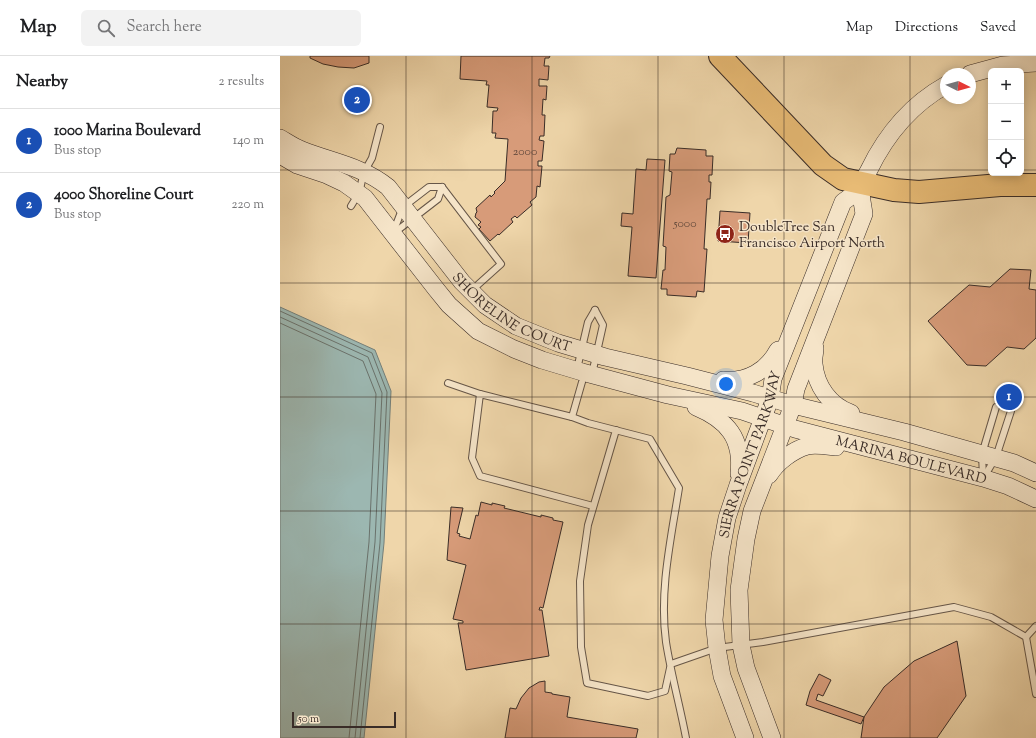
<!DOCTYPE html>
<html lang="en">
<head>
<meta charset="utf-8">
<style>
  body { margin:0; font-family:"Sorts Mill Goudy",serif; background:#f2f2f2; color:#202124 }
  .controls { position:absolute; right:12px; top:12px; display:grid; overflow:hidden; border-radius:6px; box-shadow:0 2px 10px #0003 }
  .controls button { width:36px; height:36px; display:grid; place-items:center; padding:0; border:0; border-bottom:1px solid #e0e0e0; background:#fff; color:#202124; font:20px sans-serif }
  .compass { position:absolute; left:660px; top:12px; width:36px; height:36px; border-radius:50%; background:#fff; box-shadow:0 2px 10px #0003; rotate:95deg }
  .scale { position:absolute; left:12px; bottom:10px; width:104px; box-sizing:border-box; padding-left:4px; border:2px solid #392c27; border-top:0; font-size:11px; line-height:14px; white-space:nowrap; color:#392c27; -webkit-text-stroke:3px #f5e4c8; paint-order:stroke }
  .you { position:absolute; left:446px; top:328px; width:14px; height:14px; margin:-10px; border:3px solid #fff; border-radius:50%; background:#1a73e8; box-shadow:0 0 0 6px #1a73e833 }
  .badge { display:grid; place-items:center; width:26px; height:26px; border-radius:50%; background:#ea580c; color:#fff; font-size:13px; font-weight:700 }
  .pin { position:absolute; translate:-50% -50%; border:2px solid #fff; box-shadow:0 1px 4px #0006 }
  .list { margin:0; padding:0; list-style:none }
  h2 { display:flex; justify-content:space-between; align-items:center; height:52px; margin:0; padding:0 16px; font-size:17px }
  h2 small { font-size:13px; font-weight:400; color:#757577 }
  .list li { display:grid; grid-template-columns:26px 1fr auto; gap:12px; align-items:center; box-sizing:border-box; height:64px; padding:0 16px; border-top:1px solid #e0e0e0 }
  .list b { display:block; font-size:15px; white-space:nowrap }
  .list p { margin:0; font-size:13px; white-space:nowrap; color:#757577 }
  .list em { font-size:13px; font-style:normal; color:#757577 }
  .icon { flex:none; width:22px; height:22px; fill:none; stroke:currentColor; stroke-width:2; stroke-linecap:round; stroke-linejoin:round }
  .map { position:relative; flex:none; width:756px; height:682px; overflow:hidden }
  header { display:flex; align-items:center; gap:24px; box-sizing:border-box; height:56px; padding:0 20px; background:#fff; border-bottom:1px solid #e0e0e0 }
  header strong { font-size:19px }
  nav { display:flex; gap:22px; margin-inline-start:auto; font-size:14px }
  .search { width:280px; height:36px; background:#f2f2f2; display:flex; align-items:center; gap:10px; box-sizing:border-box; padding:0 14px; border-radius:6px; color:#757577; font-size:15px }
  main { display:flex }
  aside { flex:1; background:#fff }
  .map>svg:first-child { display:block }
</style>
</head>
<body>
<header>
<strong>Map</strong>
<div class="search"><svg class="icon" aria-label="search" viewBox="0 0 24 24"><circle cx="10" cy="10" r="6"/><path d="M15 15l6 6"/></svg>Search here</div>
<nav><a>Map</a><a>Directions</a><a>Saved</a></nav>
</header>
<main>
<aside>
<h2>Nearby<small>2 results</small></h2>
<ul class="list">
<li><span class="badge" style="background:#1a4fb4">1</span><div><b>1000 Marina Boulevard</b><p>Bus stop</p></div><em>140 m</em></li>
<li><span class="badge" style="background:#1a4fb4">2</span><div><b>4000 Shoreline Court</b><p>Bus stop</p></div><em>220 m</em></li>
</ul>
</aside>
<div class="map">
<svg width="756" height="682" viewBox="0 0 756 682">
  <rect width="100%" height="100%" fill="#efd6aa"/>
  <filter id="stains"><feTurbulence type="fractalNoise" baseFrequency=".005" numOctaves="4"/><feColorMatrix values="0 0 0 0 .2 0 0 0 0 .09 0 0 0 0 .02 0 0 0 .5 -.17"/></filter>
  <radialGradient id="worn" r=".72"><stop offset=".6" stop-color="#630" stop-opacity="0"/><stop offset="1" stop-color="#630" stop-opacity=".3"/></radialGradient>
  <!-- water -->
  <polygon fill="#9cb7b1" stroke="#747f7a" points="0,251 95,294 111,335 104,487 84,682 0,682"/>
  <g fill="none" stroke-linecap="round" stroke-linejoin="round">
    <!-- shore -->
    <g stroke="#6a726c" stroke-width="1">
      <polyline points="0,255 92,297 107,336 100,487 80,682"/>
      <polyline points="0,261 88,301 102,337 95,486 75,682"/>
      <polyline points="0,267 83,305 96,338 89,486 69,682"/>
    </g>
  </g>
  <!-- building -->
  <g fill="#d79b79" stroke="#392c27">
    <polygon points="30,0 89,0 89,7 74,12 58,11 43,8 30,2"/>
    <polygon points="181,0 270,0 269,2 265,2 264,10 269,10 268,24 259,23 259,30 267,30 266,44 263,43 262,59 265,59 264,80 260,80 259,84 264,85 262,105 258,105 258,110 262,110 260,131 257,130 256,141 250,146 252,149 237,162 235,160 231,163 233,166 219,179 218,178 210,185 199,173 201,171 198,169 201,166 195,161 196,157 197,156 196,152 210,139 211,141 215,137 214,136 225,125 228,83 215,82 216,77 212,77 213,55 217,55 218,52 207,51 209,29 206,29 207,25 180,23"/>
    <polygon points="397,92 426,94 426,100 433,100 432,119 429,119 429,126 431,126 430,143 427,143 424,193 427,193 424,236 417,235 416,241 387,239 387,233 381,233 383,214 385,214 386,191 383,190 386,141 390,139 392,116 389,115 390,98 395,98"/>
    <polygon points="367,103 385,104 376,222 348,220 352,171 341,170 342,157 353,158 356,113 366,114"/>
    <polygon points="440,155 470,157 468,187 438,185"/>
    <polygon points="730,213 751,214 749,233 756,234 756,282 744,293 727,291 706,310 687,309 648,265 689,229 710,231"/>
    <polygon points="201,446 212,449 212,447 225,450 224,452 261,461 261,459 273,462 273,464 283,466 263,552 260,551 259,554 262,554 269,600 186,614 178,567 183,567 183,565 173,563 186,509 167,504 171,451 183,452 177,477 180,478 179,480 190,483 196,459 198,460"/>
    <polygon points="677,585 686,640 657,682 581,682 584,661 604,631 634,605"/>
    <polygon points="539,618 551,624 543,640 538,638 536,644 584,661 581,668 526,649 530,635"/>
    <polygon points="265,625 265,636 272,637 272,638 290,641 287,661 358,673 356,682 225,682 230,652 236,653 241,642 249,632 259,626"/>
  </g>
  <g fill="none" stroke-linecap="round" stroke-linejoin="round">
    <!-- lane casing -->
    <g stroke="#665648" stroke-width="8">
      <g id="lane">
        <polyline points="162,131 221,208 192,234"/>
        <polyline points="71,150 79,137 84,116 92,102 100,71"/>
        <polyline points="114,174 123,151 149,131 162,131"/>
        <polyline points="114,177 158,143 162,131"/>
        <polyline points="297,313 308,266 315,254"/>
        <polyline points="312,318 323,269 315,254"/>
        <path d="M 302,326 L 292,361 L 308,367 L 370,383 L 399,432 C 391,483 379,535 386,586 C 391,618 400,650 406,682"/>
        <polyline points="168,327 200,338"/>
        <polyline points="292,361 200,338 192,402 200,420 313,450"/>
        <polyline points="336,374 308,469 300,525 301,591 307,627 368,640 385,635 390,612"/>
        <polyline points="703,421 702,398 716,351"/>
        <polyline points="704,421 716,401 731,355"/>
        <polyline points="746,581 756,570"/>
        <polyline points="391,608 437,592 483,586 674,551 711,561 746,581 756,638"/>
      </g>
    </g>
    <!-- secondary casing -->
    <g stroke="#392c27" stroke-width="18">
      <g id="secondary">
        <polyline points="690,18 723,9 756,7"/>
        <path id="s1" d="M 0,82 C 7,86 14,91 22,94 C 52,106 82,110 108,131 L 182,226 L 205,249 L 236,270 L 278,287 L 325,301 L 407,320 L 473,337 L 513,349 L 624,376 L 734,407 L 756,417"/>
        <path id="s2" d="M 0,99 L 17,109 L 47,119 L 64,127 L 85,142 L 156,233 L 169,249 L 198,275 L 234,293 L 262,304 L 302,316 L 388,339 L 462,355 L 515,373 L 703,422 L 728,430 L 756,443"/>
        <path d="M 535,292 C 535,297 533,303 534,308 C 536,330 550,350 571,357"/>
        <path d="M 443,324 C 467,326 487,315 498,294"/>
        <path d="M 416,351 C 447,364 463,382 459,418"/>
        <path d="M 489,419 C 497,406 513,394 527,390 C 535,388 547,390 556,391"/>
        <path id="s3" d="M 465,682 L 442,620 L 437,592 L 434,564 L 440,500 L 447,462 L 458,429 L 490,343 L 493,323 L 557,161 L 563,146 L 581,133"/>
        <path d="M 492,682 L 466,612 L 461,589 L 459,534 L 466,483 L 472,455 L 513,349 L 516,333 L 584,158 C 583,150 581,142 581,134 C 581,127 586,120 589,114 C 606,79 632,48 666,29"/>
      </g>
    </g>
    <!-- highway casing -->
    <g stroke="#392c27" stroke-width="24">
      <polyline id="highway" points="440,0 543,109 563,123 614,134 639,136 720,129 756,129"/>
    </g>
    <!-- lane -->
    <use href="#lane" stroke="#f5e4c8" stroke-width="6"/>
    <!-- secondary -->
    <use href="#secondary" stroke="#f5e4c8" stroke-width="17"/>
    <!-- highway -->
    <use href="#highway" stroke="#e8bb75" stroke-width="22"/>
  </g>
  <!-- grid -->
  <path fill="none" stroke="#392c27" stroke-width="1" stroke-opacity="0.55" d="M 126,0 L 126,682M 252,0 L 252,682M 378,0 L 378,682M 504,0 L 504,682M 630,0 L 630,682M 0,114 L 711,114M 741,114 L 756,114M 0,227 L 756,227M 0,341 L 756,341M 0,455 L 756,455M 0,568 L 756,568"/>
  <!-- icons -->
  <defs>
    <g id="bus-disc" transform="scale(1)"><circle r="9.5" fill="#8f2418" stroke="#f5e4c8"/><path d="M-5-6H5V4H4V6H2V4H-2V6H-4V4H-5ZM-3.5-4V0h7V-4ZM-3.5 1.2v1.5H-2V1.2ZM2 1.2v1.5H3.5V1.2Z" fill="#fff"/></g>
  </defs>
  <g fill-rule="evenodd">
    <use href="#bus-disc" x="445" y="178"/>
  </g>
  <g text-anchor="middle" stroke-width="3" stroke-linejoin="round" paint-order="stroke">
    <!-- number labels -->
    <g font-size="12" fill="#60483c">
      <text x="245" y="99">2000</text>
      <text x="405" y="171">5000</text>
    </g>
    <!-- poi labels -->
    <g font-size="14" fill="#392c27" stroke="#f5e4c8" text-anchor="start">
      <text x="459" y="175">DoubleTree San<tspan x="459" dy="16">Francisco Airport North</tspan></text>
    </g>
    <!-- street labels -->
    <g font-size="14" fill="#392c27" stroke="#f5e4c8">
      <text dy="5" stroke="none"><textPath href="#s1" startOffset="299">SHORELINE COURT</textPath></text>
      <text dy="5" stroke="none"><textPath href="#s3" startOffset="293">SIERRA POINT PARKWAY</textPath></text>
      <text dy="5" stroke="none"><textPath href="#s2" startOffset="724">MARINA BOULEVARD</textPath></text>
    </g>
  </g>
  <rect width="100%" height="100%" filter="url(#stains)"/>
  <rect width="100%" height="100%" fill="url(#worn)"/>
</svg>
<div class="controls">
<button>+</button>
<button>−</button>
<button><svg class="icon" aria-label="locate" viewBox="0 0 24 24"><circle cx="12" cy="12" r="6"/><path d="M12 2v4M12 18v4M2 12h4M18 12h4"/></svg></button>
</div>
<svg class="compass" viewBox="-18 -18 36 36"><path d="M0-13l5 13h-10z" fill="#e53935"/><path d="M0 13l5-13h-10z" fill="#757577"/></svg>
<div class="scale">50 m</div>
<div class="you"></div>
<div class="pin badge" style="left:729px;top:341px;background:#1a4fb4">1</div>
<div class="pin badge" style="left:77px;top:44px;background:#1a4fb4">2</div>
</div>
</main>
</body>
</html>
